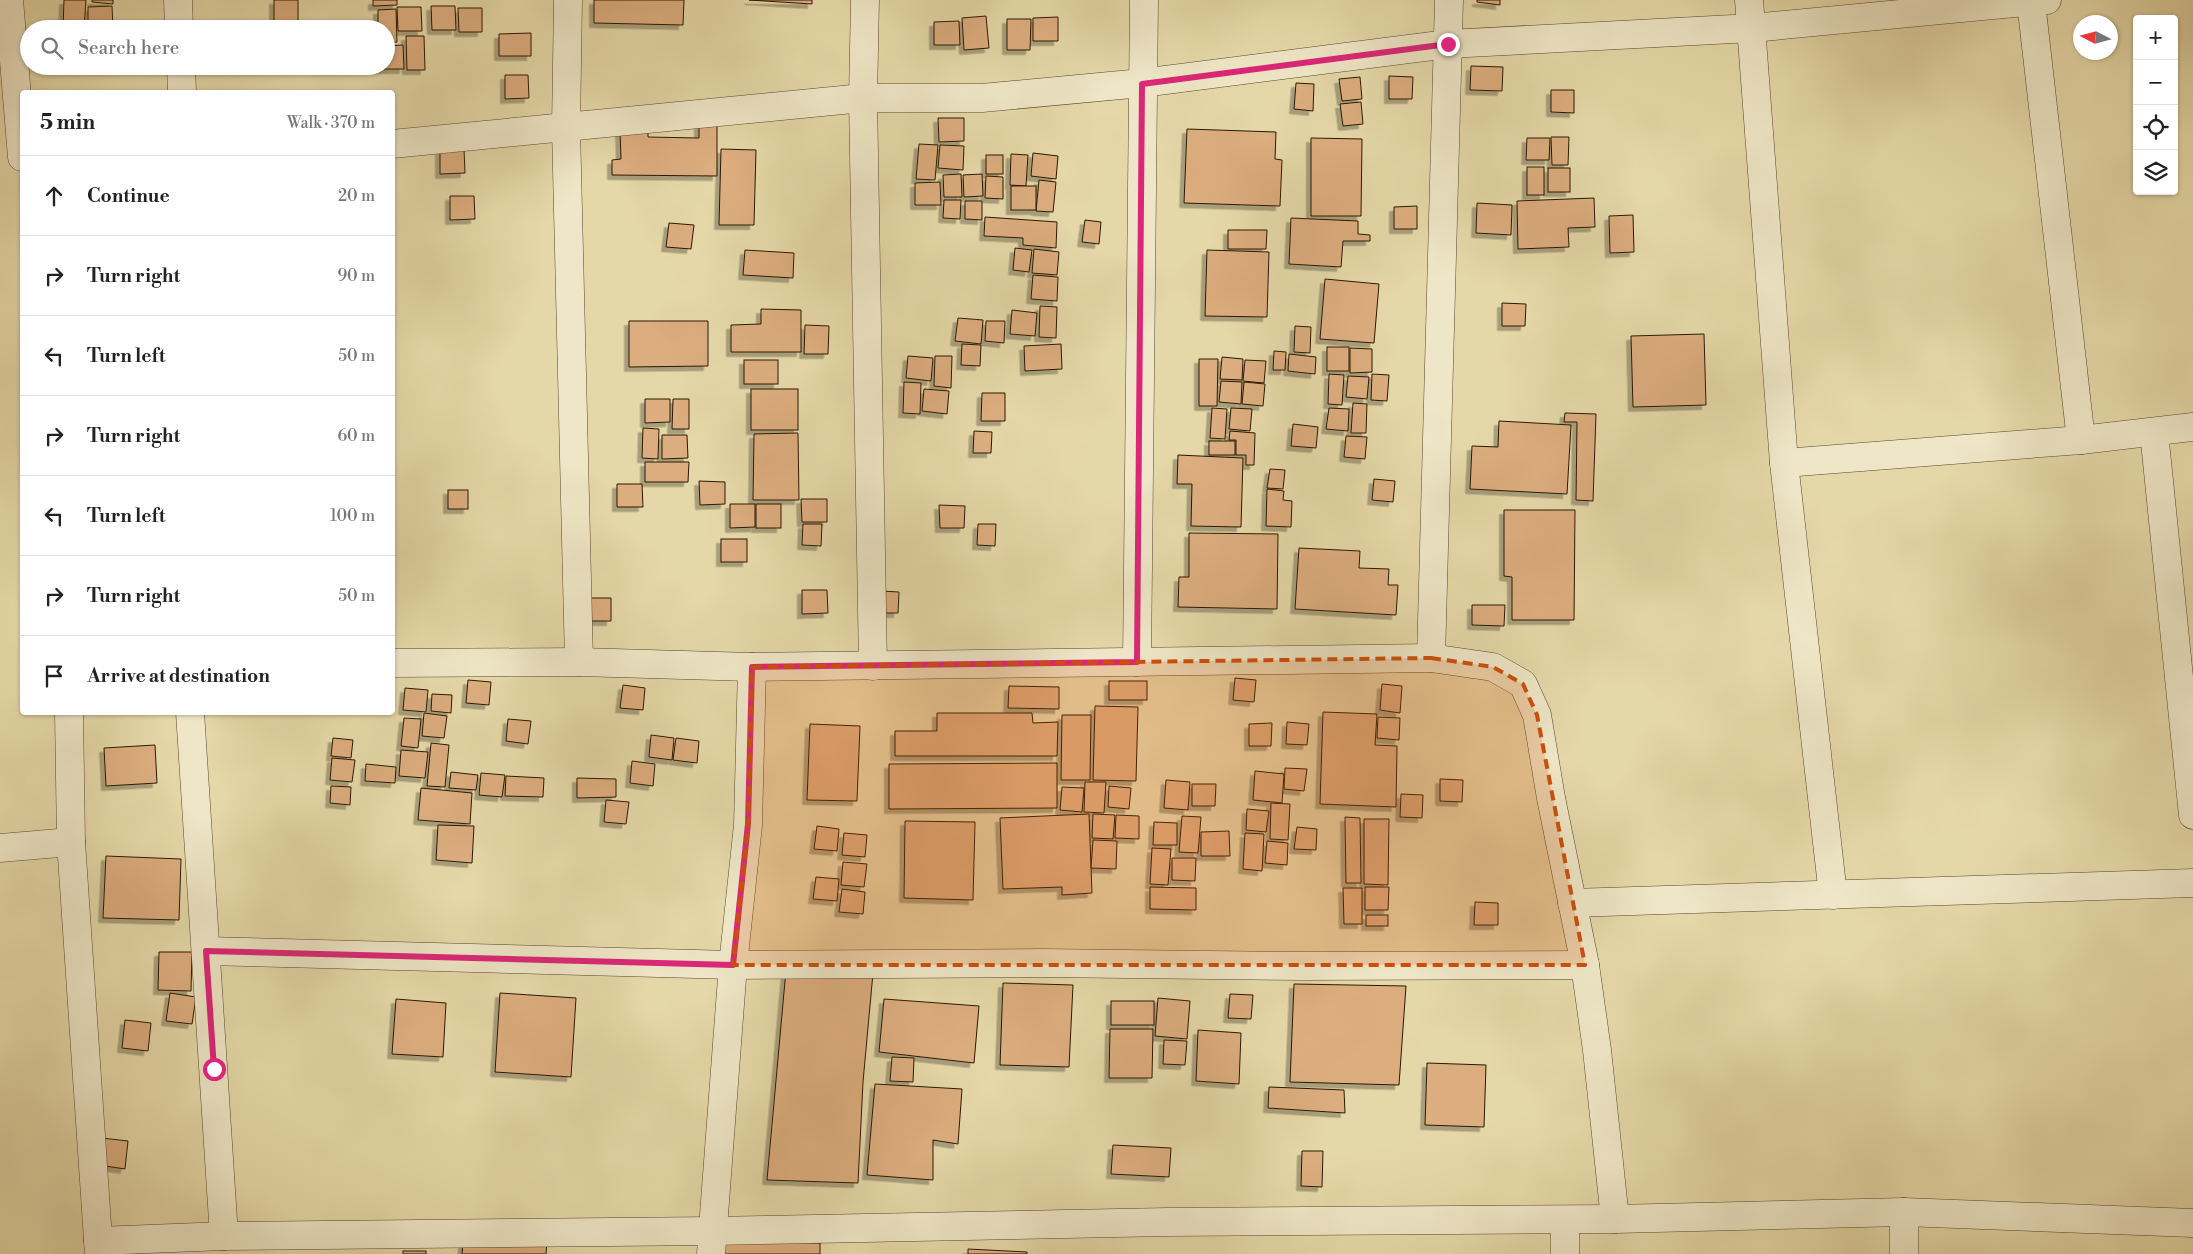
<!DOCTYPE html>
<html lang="en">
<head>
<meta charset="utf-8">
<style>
  body { margin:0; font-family:"Libre Bodoni",serif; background:#f6f6f6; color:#222 }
  .controls { position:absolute; right:15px; top:15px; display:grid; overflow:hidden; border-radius:5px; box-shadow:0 1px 4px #0004 }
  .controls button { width:45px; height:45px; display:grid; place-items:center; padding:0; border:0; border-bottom:1px solid #e0e0e0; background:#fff; color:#222; font:25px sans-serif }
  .compass { position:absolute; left:2073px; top:15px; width:45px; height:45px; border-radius:50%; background:#fff; box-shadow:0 1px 4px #0004; rotate:276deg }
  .stop { position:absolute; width:15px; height:15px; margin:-11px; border:4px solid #db2777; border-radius:50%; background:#fff }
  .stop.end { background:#db2777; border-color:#fff; box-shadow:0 1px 5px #0008 }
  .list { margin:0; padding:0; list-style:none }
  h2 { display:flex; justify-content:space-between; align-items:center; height:65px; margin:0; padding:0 20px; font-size:21px }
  h2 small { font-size:16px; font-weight:400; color:#767676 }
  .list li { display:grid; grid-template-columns:32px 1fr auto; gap:15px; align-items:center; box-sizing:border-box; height:80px; padding:0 20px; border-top:1px solid #e0e0e0 }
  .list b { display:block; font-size:19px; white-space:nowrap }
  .list em { font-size:16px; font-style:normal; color:#767676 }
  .icon { flex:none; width:28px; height:28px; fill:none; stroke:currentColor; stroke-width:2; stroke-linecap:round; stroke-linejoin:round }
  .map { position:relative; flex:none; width:2193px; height:1254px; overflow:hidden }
  .search { position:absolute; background:#fff; box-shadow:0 1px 4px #0004; left:20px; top:20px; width:375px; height:55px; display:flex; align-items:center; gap:12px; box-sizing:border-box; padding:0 18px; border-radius:28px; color:#767676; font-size:19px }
  .panel { position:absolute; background:#fff; box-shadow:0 1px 4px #0004; left:20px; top:90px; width:375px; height:625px; border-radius:5px }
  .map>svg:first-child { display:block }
</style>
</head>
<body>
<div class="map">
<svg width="2193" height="1254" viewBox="0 0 2193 1254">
  <defs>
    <filter id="shadow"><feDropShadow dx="-4.5" dy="4.5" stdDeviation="0" flood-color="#0004"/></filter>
  </defs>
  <rect width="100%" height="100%" fill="#e5d8a8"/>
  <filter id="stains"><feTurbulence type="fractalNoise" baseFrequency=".004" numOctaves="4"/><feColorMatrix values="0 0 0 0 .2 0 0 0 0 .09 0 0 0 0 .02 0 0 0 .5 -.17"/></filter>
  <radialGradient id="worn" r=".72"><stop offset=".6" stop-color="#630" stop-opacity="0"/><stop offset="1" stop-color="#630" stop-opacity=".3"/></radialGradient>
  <!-- building -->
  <g fill="#dcad7e" stroke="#2a1801" filter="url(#shadow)">
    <polygon points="64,0 86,0 84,29 63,29"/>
    <polygon points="92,0 113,0 113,4 92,2"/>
    <rect x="274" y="0" width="24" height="22"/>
    <polygon points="373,0 397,0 397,5 373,6"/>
    <polygon points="594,0 684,0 683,25 594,23"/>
    <polygon points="749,0 812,0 812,4"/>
    <polygon points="1477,0 1500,0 1500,5 1477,2"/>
    <polygon points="112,6 113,29 88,29 88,7"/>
    <polygon points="431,6 455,6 456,30 432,30"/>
    <polygon points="397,7 421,7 422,31 398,31"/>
    <polygon points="458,8 482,8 482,32 459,32"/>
    <polygon points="396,9 397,42 386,43 386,29 378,29 378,10"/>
    <polygon points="986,16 989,48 964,50 962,18"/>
    <polygon points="1058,17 1058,41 1033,41 1033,18"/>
    <polygon points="1007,19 1031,19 1030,50 1007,50"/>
    <polygon points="959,21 960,45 934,45 934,22"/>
    <polygon points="531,33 531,56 499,56 499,34"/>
    <polygon points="406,36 424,36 425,70 407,70"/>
    <polygon points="403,45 404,69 380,69 380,66 386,66 386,46"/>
    <polygon points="1471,66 1503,67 1502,91 1470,90"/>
    <polygon points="505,75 528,75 529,98 505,99"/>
    <polygon points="1389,76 1413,77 1412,99 1389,99"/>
    <polygon points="1360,77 1362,99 1342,101 1339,79"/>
    <polygon points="1296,83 1314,84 1313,111 1294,109"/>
    <polygon points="1551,90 1574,90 1574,113 1551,112"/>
    <polygon points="1361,102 1363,124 1343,126 1340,104"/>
    <polygon points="938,118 964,118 964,141 939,142"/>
    <polygon points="699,120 717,121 717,176 612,175 612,160 621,159 620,131 648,131 648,137 699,138"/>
    <polygon points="1187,129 1276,132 1275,159 1282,160 1280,206 1184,203"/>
    <polygon points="1551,137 1569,137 1568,165 1552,165"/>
    <polygon points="1311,138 1362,139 1361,216 1311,216"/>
    <polygon points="1527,138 1550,138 1549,160 1526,160"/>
    <polygon points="919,144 938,145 935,180 916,179"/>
    <polygon points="940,145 964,146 963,170 938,168"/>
    <polygon points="464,149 465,173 440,174 440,150"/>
    <polygon points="721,149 756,150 754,225 719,225"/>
    <polygon points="1033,153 1058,156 1056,179 1031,176"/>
    <polygon points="1011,154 1028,155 1026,186 1010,185"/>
    <rect x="986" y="155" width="17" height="19"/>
    <rect x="1527" y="167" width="17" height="28"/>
    <rect x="1548" y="168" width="22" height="24"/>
    <polygon points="961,174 962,197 944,197 943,175"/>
    <polygon points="982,174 983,196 964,197 963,175"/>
    <polygon points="986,176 1003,177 1003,199 985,198"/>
    <polygon points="1039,180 1056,182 1053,212 1036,211"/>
    <polygon points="940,182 941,205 915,205 915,183"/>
    <rect x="1011" y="186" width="25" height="24"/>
    <polygon points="450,196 474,196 475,219 450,220"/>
    <polygon points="1594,198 1595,227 1568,228 1569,247 1518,249 1517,201"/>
    <polygon points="944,200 961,200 960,219 943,218"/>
    <polygon points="965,201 982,201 982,220 965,219"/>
    <polygon points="1477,203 1512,205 1511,235 1476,233"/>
    <polygon points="1417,206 1417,229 1394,229 1394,207"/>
    <polygon points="1633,215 1634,252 1610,253 1609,216"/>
    <polygon points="985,217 1057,222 1056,248 1023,245 1023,238 984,236"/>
    <polygon points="1291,218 1358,221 1358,234 1370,235 1370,241 1343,241 1341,267 1289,264"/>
    <polygon points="1085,220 1101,222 1099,244 1082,242"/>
    <polygon points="669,223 694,225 691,249 666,247"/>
    <polygon points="1228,230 1267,230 1266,249 1228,249"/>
    <polygon points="1015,248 1032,250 1029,272 1013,270"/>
    <polygon points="1034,249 1059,252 1057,275 1032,273"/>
    <polygon points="745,250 794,253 793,278 743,275"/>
    <polygon points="1207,250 1269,252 1267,317 1205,316"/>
    <polygon points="1033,275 1058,277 1057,301 1031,299"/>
    <polygon points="1325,279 1379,284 1374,343 1320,339"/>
    <polygon points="1502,303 1526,304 1525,326 1502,326"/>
    <polygon points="1040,306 1057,307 1056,338 1039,337"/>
    <polygon points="761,309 801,310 801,352 731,352 731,325 761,324"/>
    <polygon points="1012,310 1037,313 1035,336 1010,334"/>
    <polygon points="958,318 983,320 981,344 955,341"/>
    <polygon points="629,321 708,321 708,366 629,367"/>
    <polygon points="986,321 1005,321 1004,343 985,341"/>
    <polygon points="805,325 829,326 828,354 804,354"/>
    <polygon points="1295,326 1311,327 1310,353 1294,352"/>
    <polygon points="1704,334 1706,405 1633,407 1631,336"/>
    <polygon points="962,344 981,345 980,366 961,365"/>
    <polygon points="1061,344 1062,369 1025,371 1024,346"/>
    <rect x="1327" y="347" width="22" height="24"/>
    <polygon points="1350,348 1372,349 1372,372 1350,373"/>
    <polygon points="1274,351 1286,352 1285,370 1273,370"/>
    <polygon points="1289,354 1316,357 1315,374 1288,371"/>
    <polygon points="908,356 933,358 931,381 906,378"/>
    <polygon points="935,356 952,356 951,388 934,386"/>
    <polygon points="1222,357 1243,359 1242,380 1220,379"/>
    <polygon points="1199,359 1218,359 1217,406 1199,406"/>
    <rect x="744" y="360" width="34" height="24"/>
    <polygon points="1245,360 1266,361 1264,383 1243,381"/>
    <polygon points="1329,374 1344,375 1342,405 1328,404"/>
    <polygon points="1372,374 1389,375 1387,401 1371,400"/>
    <polygon points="1348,376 1369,377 1367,399 1346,397"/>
    <polygon points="1221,381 1242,382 1241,404 1219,402"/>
    <polygon points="904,382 921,383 920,414 903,413"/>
    <polygon points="1244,382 1265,384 1263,406 1242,404"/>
    <rect x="751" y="389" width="47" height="41"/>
    <polygon points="924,389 949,391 947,414 922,411"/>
    <polygon points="982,393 1005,393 1005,421 981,421"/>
    <polygon points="645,399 670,399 670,422 645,423"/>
    <polygon points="673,399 689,399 689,429 672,429"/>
    <polygon points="1353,403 1367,404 1366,433 1351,433"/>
    <polygon points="1212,408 1227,409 1225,439 1210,438"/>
    <polygon points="1231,408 1252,409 1250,431 1229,429"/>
    <polygon points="1329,408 1349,409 1348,431 1326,429"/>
    <polygon points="1565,413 1596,414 1593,501 1576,500 1577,422 1564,422"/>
    <polygon points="1499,421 1571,425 1567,494 1470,489 1472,446 1498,447"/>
    <polygon points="1293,424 1318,427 1316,448 1291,446"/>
    <polygon points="643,428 659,429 658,459 642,458"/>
    <polygon points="974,431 992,432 991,453 973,453"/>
    <polygon points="1230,431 1255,433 1254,465 1246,465 1246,455 1236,455 1236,440 1229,440"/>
    <polygon points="798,433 799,500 753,500 754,434"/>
    <polygon points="662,435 687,435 688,458 662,459"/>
    <polygon points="1346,436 1367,437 1365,459 1344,457"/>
    <rect x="1209" y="441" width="26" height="14"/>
    <polygon points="1178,455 1243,458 1241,527 1191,526 1192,484 1177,484"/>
    <polygon points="645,462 689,462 688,482 645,482"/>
    <polygon points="1270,469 1285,470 1283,489 1267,488"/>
    <polygon points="1374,479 1395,481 1393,502 1372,500"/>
    <polygon points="699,481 725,482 725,504 700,505"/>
    <polygon points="617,484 642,484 643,507 617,507"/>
    <polygon points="1267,489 1284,491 1283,500 1292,501 1291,527 1266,526"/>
    <rect x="448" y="490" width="20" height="19"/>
    <polygon points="801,499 827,499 827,522 802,522"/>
    <polygon points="730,504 755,504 755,527 730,528"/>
    <rect x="756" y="504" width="25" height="24"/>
    <polygon points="939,505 965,506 964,528 940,528"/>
    <polygon points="1504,510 1575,510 1574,620 1512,620 1512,577 1504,576"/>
    <polygon points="803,524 822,524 821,546 802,545"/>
    <polygon points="978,524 996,524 995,546 977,545"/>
    <polygon points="1189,533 1278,534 1277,609 1178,607 1179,577 1189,577"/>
    <rect x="721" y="539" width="26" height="23"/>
    <polygon points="1299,548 1360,551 1359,568 1389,569 1388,585 1398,585 1396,615 1295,609"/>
    <polygon points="802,590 827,590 828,613 802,614"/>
    <polygon points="881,591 899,592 898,613 880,613"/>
    <polygon points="585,598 611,598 611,621 586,621"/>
    <polygon points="1472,605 1505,605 1504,626 1472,625"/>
    <polygon points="1235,678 1256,680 1254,702 1233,700"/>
    <polygon points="468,680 491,682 489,705 466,703"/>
    <rect x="1109" y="681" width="38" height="19"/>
    <polygon points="1382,684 1402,686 1400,713 1380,710"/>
    <polygon points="623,685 645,688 643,710 620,708"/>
    <polygon points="1009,686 1059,687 1059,709 1008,708"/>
    <polygon points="405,688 428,690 426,712 403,710"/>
    <polygon points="432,694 452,695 451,713 431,711"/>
    <polygon points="1095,706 1138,707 1136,781 1093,780"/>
    <polygon points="1323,712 1377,714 1375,745 1397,746 1396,807 1320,804"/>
    <polygon points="424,713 447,716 444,738 422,736"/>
    <polygon points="937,713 1032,713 1033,723 1058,722 1057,756 895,756 895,731 937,731"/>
    <polygon points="1062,715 1091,715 1090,780 1061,780"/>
    <polygon points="1378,717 1400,718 1399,740 1377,738"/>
    <polygon points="404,718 421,719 418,748 401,746"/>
    <polygon points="508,719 531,721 528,744 506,741"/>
    <polygon points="1287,722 1309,724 1307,745 1286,744"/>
    <polygon points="1272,723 1271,746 1249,746 1249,724"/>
    <polygon points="810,724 860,726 857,801 807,800"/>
    <polygon points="651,735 674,738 672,760 649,757"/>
    <polygon points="333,738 353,740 351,758 331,756"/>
    <polygon points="676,738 699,741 697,763 673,760"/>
    <polygon points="431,743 449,745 445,787 427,786"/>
    <polygon points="155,745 157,783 106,786 104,748"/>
    <polygon points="401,750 428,752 425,778 399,776"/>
    <polygon points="332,758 355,760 352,782 330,780"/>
    <polygon points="632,761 655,764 653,786 630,783"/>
    <polygon points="1057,763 1057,808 889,809 889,764"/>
    <polygon points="366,764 396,767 395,783 365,781"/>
    <polygon points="1285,768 1307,769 1304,791 1284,789"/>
    <polygon points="1255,771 1284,774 1282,803 1253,800"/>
    <polygon points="451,772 478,775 476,790 449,788"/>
    <polygon points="481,773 505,775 502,797 479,795"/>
    <polygon points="506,776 544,778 543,797 505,796"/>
    <polygon points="577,778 616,779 616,797 577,798"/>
    <polygon points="1440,779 1463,780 1462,802 1440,801"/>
    <polygon points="1166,780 1190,782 1188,810 1164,808"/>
    <polygon points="1085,782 1106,782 1104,813 1084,812"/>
    <polygon points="1192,784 1216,784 1215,806 1192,806"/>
    <polygon points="331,786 351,787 350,805 330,803"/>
    <polygon points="1109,786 1131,788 1129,809 1108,807"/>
    <polygon points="1062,787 1084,788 1082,812 1060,810"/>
    <polygon points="421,788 472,793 470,824 418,820"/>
    <polygon points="1401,794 1423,795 1422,818 1400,817"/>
    <polygon points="606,800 629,802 626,824 604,822"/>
    <polygon points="1271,803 1290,804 1288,840 1270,839"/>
    <polygon points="1247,809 1269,811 1266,832 1246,830"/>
    <polygon points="1089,814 1092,893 1062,895 1062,887 1003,889 1000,818"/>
    <polygon points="1093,814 1115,815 1113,839 1092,838"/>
    <polygon points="1116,815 1139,816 1139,839 1115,838"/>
    <polygon points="1182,816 1201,817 1198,853 1179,852"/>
    <polygon points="1345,817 1360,818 1361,883 1346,883"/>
    <polygon points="1364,819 1389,819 1388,885 1364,884"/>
    <polygon points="905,821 975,822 973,900 904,898"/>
    <polygon points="1154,822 1177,823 1177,845 1153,845"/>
    <polygon points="438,825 474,826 472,863 436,860"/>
    <polygon points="817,826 839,829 837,851 814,849"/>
    <polygon points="1297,827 1317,829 1316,850 1294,849"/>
    <polygon points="1229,831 1230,856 1201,856 1201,832"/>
    <polygon points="844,833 867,835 865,857 842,855"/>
    <polygon points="1245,833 1264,834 1262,871 1243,869"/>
    <polygon points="1093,840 1117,841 1116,869 1091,868"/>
    <polygon points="1267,841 1288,843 1287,865 1265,863"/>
    <polygon points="1152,848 1171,849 1168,885 1150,884"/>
    <polygon points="106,856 181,859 179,920 103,918"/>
    <polygon points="1172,858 1196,858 1195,881 1172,880"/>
    <polygon points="843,862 867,864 864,887 841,885"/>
    <polygon points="816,877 839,879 837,901 813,899"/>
    <polygon points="1150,887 1196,888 1196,910 1150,909"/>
    <polygon points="1365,887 1389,887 1388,910 1365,910"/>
    <polygon points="1343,888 1362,888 1362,924 1344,924"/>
    <polygon points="842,889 865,892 863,914 839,912"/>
    <polygon points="1475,902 1498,903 1498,925 1474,925"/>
    <rect x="1366" y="915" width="22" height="11"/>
    <polygon points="159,952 192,952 191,991 158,990"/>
    <polygon points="786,970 873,973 863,1082 858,1183 767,1180"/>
    <polygon points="1003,983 1073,985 1069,1067 1000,1065"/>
    <polygon points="1294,984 1406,986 1399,1085 1290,1082"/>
    <polygon points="170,993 196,997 192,1024 166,1021"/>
    <polygon points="500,993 576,998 571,1077 495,1072"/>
    <polygon points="1230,994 1253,995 1251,1019 1228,1018"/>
    <polygon points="1158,998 1190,1001 1187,1039 1155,1036"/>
    <polygon points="396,999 446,1003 443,1057 392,1054"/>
    <polygon points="884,999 979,1006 974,1063 879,1052"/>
    <rect x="1111" y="1001" width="43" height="24"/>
    <polygon points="125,1020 151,1023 148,1051 122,1048"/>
    <polygon points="1110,1029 1153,1029 1152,1078 1109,1078"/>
    <polygon points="1198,1030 1241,1033 1239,1084 1196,1081"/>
    <polygon points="1164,1040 1187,1041 1185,1065 1163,1064"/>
    <polygon points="892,1057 914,1058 913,1082 890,1081"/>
    <polygon points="1427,1063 1486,1065 1484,1127 1425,1125"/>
    <polygon points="875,1084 962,1089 958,1144 933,1140 933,1180 867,1175"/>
    <polygon points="1269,1087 1344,1090 1345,1113 1268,1108"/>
    <polygon points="102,1138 128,1141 125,1169 99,1165"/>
    <polygon points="1113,1145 1171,1148 1169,1177 1111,1174"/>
    <polygon points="1302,1151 1323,1151 1322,1187 1301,1186"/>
    <polygon points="464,1235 547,1241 546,1254 462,1254"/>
    <polygon points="723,1241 820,1243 820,1254 723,1254"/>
    <polygon points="968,1249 1027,1252 1027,1254 968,1254"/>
    <rect x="403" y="1251" width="23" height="3"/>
  </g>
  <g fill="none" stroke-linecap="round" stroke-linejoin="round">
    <!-- minor casing -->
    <g stroke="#59482b" stroke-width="29">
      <g id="minor">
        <polyline points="9,0 22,157"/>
        <polyline points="178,0 179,29"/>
        <polyline points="568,0 566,128 579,662"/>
        <polyline points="865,0 863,98 873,666"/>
        <polyline points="1749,0 1784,463 1833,895"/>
        <polyline points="2031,2 2081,440"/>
        <polyline points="181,66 182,92"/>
        <polyline points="392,144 863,98 982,98 1142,83 1448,44 1752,28 2047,0"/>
        <polyline points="2154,432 2193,815"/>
        <polyline points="1784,463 2081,440 2193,427"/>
        <polyline points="1431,658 1449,0"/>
        <polyline points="1137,662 1144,0"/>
        <polyline points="392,663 579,662 752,667 1431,658 1493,667 1523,684 1537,715 1551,798 1585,965 1597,1050 1615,1219"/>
        <polyline points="69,712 71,842 99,1254"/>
        <polyline points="190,712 224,1236"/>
        <polyline points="0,848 71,842"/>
        <polyline points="1572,903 2193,883"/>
        <polyline points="206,951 733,965 1042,963 1301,966 1585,965"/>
        <polyline points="98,1241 224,1236 712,1231 1167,1222 1615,1219 1904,1212 2193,1223"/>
        <polyline points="711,1254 733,965 748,825 752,667"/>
        <polyline points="1565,1254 1565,1220"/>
        <polyline points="1904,1254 1904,1212"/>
      </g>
    </g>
    <!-- minor -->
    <use href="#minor" stroke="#eee6c6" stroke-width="28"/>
  </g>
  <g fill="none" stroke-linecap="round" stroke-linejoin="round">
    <!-- route -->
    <polyline stroke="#db2777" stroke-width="6" points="214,1069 206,951 733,965 748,824 752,667 1137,662 1142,84 1448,44"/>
  </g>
  <!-- marked area -->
  <path fill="#cc4f0a" fill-opacity="0.2" stroke="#cc4f0a" stroke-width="4" stroke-dasharray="10 6" stroke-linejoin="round" d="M 1431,658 L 1493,667 L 1523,684 L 1537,715 L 1585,965 L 733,965 L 748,825 L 752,667 Z"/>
  <rect width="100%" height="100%" filter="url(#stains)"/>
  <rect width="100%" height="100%" fill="url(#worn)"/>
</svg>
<div class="controls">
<button>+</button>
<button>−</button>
<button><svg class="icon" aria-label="locate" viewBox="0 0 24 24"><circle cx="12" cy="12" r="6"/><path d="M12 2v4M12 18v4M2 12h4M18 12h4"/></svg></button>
<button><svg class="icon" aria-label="layers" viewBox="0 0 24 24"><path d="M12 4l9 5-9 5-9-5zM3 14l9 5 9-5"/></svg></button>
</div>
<svg class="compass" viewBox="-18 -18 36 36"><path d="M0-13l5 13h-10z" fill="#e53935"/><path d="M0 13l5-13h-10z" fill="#767676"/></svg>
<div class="stop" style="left:214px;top:1069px"></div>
<div class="stop end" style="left:1448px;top:44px"></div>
<div class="search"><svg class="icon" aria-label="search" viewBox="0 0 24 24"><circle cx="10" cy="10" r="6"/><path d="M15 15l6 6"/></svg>Search here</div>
<section class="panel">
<h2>5 min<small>Walk · 370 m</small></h2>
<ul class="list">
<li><svg class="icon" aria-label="ahead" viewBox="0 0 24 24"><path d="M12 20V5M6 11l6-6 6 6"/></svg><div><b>Continue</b></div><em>20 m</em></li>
<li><svg class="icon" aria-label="right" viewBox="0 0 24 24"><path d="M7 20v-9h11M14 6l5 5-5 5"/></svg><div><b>Turn right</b></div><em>90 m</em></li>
<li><svg class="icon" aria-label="left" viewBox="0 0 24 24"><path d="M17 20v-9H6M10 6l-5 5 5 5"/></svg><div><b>Turn left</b></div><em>50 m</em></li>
<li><svg class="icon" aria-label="right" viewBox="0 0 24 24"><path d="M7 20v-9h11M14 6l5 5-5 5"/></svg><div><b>Turn right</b></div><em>60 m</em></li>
<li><svg class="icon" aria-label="left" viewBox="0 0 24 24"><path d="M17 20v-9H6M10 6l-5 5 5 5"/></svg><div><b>Turn left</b></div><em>100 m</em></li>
<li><svg class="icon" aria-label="right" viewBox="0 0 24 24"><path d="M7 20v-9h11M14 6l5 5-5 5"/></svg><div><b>Turn right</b></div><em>50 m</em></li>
<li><svg class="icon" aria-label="arrive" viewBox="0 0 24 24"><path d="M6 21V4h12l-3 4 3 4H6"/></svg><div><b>Arrive at destination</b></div></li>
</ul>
</section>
</div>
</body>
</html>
